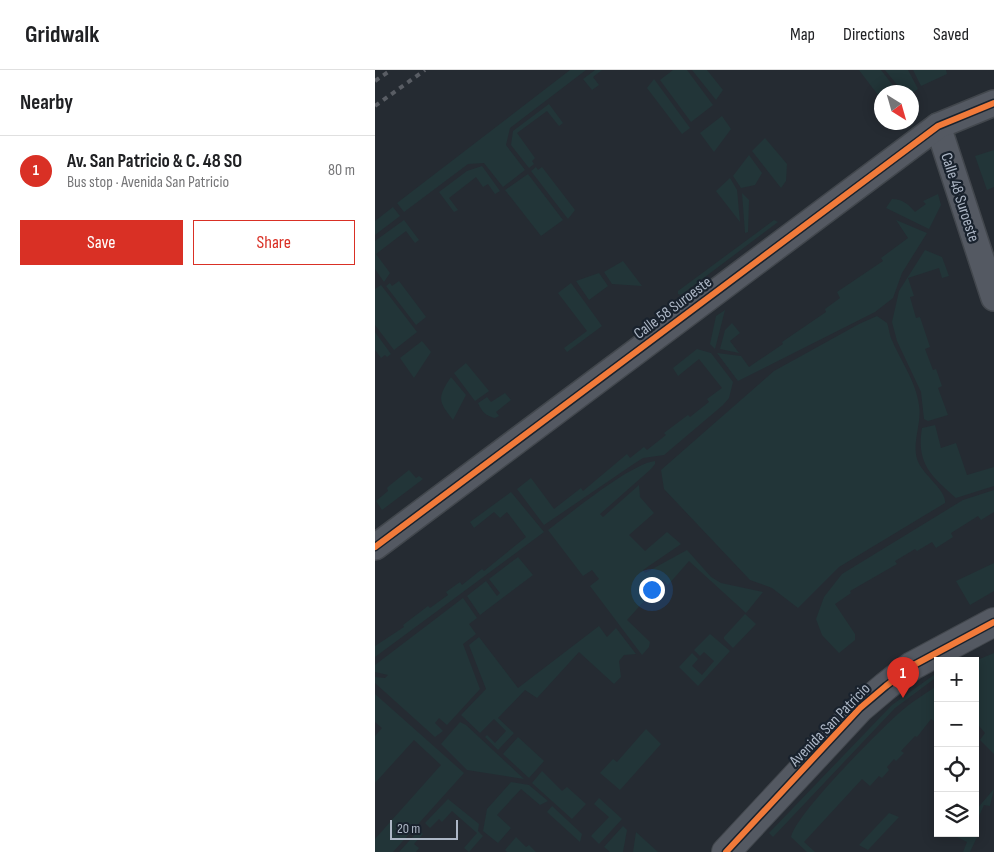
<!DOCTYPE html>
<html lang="en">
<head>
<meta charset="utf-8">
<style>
  body { margin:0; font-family:"Sofia Sans Condensed",sans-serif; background:#f6f6f6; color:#202124 }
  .controls { position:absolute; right:15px; bottom:15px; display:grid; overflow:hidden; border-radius:0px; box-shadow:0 2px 12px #0003 }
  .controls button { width:45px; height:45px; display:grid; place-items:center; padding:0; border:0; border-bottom:1px solid #e0e0e0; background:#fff; color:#202124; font:25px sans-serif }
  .compass { position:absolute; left:499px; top:15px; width:45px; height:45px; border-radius:50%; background:#fff; box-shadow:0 2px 12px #0003; rotate:143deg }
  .scale { position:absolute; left:15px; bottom:12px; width:68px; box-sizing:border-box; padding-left:5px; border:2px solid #adb7c6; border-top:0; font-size:14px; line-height:18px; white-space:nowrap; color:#adb7c6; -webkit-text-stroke:4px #19222d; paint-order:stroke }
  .you { position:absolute; left:276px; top:519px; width:18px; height:18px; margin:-12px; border:4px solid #fff; border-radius:50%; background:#1a73e8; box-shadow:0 0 0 8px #1a73e833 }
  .badge { display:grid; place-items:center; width:32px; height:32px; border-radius:50%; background:#d93025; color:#fff; font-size:16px; font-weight:700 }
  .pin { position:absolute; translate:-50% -41px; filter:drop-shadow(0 1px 2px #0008) }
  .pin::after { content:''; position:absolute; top:26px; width:18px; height:15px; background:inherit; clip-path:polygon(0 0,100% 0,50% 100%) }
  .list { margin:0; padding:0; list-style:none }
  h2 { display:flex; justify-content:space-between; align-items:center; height:65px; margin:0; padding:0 20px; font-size:21px }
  h2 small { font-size:16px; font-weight:400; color:#757577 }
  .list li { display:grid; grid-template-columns:32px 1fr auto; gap:15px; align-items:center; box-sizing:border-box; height:70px; padding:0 20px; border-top:1px solid #e0e0e0 }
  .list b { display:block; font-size:19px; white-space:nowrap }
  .list p { margin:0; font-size:16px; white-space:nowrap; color:#757577 }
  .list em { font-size:16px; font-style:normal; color:#757577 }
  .actions { display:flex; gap:10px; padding:15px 20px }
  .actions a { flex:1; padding:11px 0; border:1px solid #d93025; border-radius:0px; text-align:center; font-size:18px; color:#d93025 }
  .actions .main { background:#d93025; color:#fff }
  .icon { flex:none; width:28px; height:28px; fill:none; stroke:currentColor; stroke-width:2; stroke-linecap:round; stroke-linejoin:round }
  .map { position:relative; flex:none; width:619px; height:782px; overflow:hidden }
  header { display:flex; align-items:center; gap:30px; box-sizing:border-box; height:70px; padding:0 25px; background:#fff; border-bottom:1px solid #e0e0e0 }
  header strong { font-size:24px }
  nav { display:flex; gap:28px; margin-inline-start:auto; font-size:18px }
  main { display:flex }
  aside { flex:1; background:#fff }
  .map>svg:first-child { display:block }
</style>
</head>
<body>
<header>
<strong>Gridwalk</strong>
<nav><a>Map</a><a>Directions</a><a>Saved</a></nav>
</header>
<main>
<aside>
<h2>Nearby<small></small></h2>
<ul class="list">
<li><span class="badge">1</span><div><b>Av. San Patricio &amp; C. 48 SO</b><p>Bus stop · Avenida San Patricio</p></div><em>80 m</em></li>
</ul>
<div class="actions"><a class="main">Save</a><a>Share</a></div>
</aside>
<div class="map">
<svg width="619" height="782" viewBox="0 0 619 782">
  <rect width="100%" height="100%" fill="#252b32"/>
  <!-- green -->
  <g fill="#223538">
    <polygon points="195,0 211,0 135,58 131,75 150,100 128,117 109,93 93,94 29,142 22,133"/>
    <polygon points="220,0 227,0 218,7 224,15 217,20 208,9"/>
    <polygon points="298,0 312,0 338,35 316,52 285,10"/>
    <polygon points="317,0 332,0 348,20 341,30"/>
    <polygon points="484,0 506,0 523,22 507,22 506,29"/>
    <polygon points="510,0 533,0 543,19 537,23 528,22"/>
    <polygon points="538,0 571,0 572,4 546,16"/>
    <polygon points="279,9 315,58 307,64 272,18"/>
    <polygon points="174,34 188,53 184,56 172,41 142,63 160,88 157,91 159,94 154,98 136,75 138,61"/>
    <polygon points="347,46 356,59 339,82 325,63"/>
    <polygon points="390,68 412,94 411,111 406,118 377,81"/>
    <polygon points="619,80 619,117 612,120 600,86"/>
    <polygon points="374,85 387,103 380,115 366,118 358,106"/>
    <polygon points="107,96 125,121 120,124 113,114 108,117 101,107 74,128 83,140 79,142 64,122 92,101"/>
    <polygon points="161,97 163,100 167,97 200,140 193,149 156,101"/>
    <polygon points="153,104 188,150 166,166 130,120"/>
    <polygon points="355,108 362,120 365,152 341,121"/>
    <polygon points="367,123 374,130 373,162 370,163"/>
    <path d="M 563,124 L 566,135 L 554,159 L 511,138 L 517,129 C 528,129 534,135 540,142 L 551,134 L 548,131 Z"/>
    <polygon points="18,137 25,146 0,165 0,151"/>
    <polygon points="29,150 44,170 40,173 31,161 1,184 15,203 9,212 0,199 0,171"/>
    <polygon points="399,150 403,152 306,225 303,224 303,221"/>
    <polygon points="521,150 552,163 527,203 518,228 500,242 363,311 342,283 366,286 374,297 408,274 407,272 451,242 450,239 465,228 462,222 508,191 506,188 533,168"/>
    <polygon points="550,180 567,187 574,206 567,208 564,198 533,208 539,226 535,227 541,248 545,247 555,277 550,279 558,300 561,299 567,316 563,318 573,345 553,351 549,349 546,322 522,271 517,252 524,221"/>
    <polygon points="248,191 267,216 237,214 229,202"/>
    <polygon points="224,203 233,216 214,230 201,211"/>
    <polygon points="24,211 51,247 41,255 11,216 15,213 17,216"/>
    <polygon points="196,213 227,256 192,282 189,278 212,261 183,223"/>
    <polygon points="6,215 42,262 19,280 0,255 0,219"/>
    <polygon points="350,240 340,279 335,274 341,246"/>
    <path d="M 502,246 L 512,253 C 514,258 514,263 516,268 C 525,290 541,311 544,335 C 547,353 537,371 542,389 C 547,405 572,420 570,433 L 464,497 L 423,538 L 397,518 L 375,510 L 289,419 L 286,400 L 399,301 L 484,254 Z"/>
    <polygon points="357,253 365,263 355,271 364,283 345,279 350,260"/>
    <polygon points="0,262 16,284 12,287 10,285 6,288 0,280"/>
    <polygon points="47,271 56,282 39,308 25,288"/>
    <polygon points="322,279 336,283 358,312 354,328 348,335 289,385 268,388 260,393 169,455 142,419 156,408 179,439 206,418 208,421 252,384 255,388 269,377 272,380 291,365 289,363 313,345 315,347 334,332 332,329 347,318 324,289 303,306 298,298"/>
    <polygon points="91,293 114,321 100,331 79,303"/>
    <path d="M 76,307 L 91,325 L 78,350 C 63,331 62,328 76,307 Z"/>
    <path d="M 130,323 L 136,330 L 121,342 L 124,346 L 120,348 C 111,346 107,342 103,333 L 112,327 L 116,332 Z"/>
    <path d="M 560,355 L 566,378 L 581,373 L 592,405 L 619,397 L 619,416 L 581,428 C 556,406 541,393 547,358 Z"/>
    <path d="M 280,391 L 280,394 L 276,399 L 225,444 L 228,447 L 264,415 L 265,427 L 279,443 L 254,465 L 270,481 L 292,462 L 306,474 L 268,500 L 270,503 L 312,480 L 336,507 L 346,513 L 388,522 L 371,543 L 314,491 L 293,515 L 288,510 L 252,550 L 275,572 L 274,577 L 267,585 L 215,516 L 224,509 L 217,500 L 208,506 L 173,460 C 196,443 255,394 280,391 Z"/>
    <polygon points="34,400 41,408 44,406 48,409 7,440 1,431 13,421 12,418 14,416"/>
    <polygon points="619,420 619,442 606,450 603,446 576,463 578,467 561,478 557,472 542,481 540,479 520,491 522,494 475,521 476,523 460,534 480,564 480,570 464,583 447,565 441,549 449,527 467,504 588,430"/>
    <polygon points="136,422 169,462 0,587 0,576 29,557 28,555 53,536 55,538 73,525 71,522 85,512 87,515 107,499 109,501 151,467 132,442 125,448 119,442 99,458 95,452"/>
    <polygon points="143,487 158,505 105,545 92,526 111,511 122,526 125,523 114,509"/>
    <polygon points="619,493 619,521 595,535 581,511"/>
    <polygon points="88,528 102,548 94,554 101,564 88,574 105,619 72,655 64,648 60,653 68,661 60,667 0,613 0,607 10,608 13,605 0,602 0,595"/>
    <polygon points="370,544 381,554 358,578 349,569 349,567"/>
    <polygon points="224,556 232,567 241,558 261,584 249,585 244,591 246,607 239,614 204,582 162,628 150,620 123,648 139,663 123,680 110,667 112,665 120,673 131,661 119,649 105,663 86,645 111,619 94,575 104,567 143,618"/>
    <polygon points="335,564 355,581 323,616 304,597 317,583 323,589 317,596 327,605 339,591 329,582 325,586 319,580"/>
    <polygon points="619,583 619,684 605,670 610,663 600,651 600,591"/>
    <polygon points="563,602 563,606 520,638 398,767 394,763 517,635"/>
    <path d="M 563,615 L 561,639 L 563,647 L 559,651 L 556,649 L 542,667 L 540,666 L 526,681 L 529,683 L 521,691 L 519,689 L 512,697 L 514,700 L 507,708 L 504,706 L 495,716 L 487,709 L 429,772 L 440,782 L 432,782 L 416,767 C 421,744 502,663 523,644 C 535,633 550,624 563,615 Z"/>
    <polygon points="0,624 89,703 18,782 0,782 0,769 66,695 39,670 0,713 0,666 7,658 0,652"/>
    <polygon points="85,652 91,655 149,709 92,700 66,674"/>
    <polygon points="271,659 286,674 245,720 225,703 238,689 242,692"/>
    <polygon points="143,667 169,691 154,708 128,684"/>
    <polygon points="167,701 187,721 192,717 211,734 197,749 157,713"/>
    <polygon points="136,712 154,715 173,731 165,735 146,719 122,745 136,758 123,773 108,761 112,739"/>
    <polygon points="619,719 615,736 609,735 600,755 600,741"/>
    <polygon points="224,728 247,749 224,774 216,766 234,747 219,734"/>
    <polygon points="73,729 104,754 103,761 108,766 94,782 89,778 102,763 77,741 67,752 64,749 55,758 50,753"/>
    <polygon points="177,736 207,764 205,772 172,742"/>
    <polygon points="514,743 524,747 493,780 484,775"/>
    <polygon points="248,756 252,760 248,782 235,782 229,777"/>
    <polygon points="44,760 48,764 39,774 44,778 41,782 24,782"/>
    <polygon points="261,762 283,782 258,782"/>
    <polygon points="581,763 597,763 602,767 595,782 588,782 592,772 582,767"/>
    <polygon points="141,767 151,777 154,775 161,782 132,782 130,780"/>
  </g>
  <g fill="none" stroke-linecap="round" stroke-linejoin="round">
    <!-- minor casing -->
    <g stroke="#42474d" stroke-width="28">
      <g id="minor">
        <polyline points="563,56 619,228"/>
        <polyline points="0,477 563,56 619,33"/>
      </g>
    </g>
    <!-- tertiary casing -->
    <g stroke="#42474d" stroke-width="30">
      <polyline id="tertiary" points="351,782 485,638 511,616 537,596 619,552"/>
    </g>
    <!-- minor -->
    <use href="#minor" stroke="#545962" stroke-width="25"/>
    <!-- tertiary -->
    <use href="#tertiary" stroke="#545962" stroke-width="28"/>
    <!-- rail -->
    <g stroke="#595d64" stroke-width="4" stroke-dasharray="5 5" stroke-linecap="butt">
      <polyline points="0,11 16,0"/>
      <polyline points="0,36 50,0"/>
    </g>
    <!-- cycleway casing -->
    <g stroke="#19222d" stroke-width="9">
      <g id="cycleway">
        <polyline points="0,477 563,56 619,33"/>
        <polyline points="351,782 485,638 511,616 537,596 619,552"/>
      </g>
    </g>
    <!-- cycleway -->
    <use href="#cycleway" stroke="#f17a3a" stroke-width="6"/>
  </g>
  <g text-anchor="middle" stroke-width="4.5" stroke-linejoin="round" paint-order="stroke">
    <!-- street labels -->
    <g font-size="16" fill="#adb7c6" stroke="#19222d">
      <text transform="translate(586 127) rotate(72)" y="6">Calle 48 Suroeste</text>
      <text transform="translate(297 237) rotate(-37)" y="6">Calle 58 Suroeste</text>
      <text transform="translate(454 654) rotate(-46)" y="6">Avenida San Patricio</text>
    </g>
  </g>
</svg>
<div class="controls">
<button>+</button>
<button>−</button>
<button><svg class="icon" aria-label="locate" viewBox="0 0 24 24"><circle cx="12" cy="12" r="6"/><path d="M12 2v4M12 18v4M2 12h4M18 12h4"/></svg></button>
<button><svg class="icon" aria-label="layers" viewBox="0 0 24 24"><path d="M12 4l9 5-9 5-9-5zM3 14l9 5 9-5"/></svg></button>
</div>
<svg class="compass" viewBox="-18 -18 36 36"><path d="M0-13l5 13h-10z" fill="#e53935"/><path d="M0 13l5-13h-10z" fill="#757577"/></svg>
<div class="scale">20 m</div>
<div class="you"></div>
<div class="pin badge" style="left:528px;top:628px">1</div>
</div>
</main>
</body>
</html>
